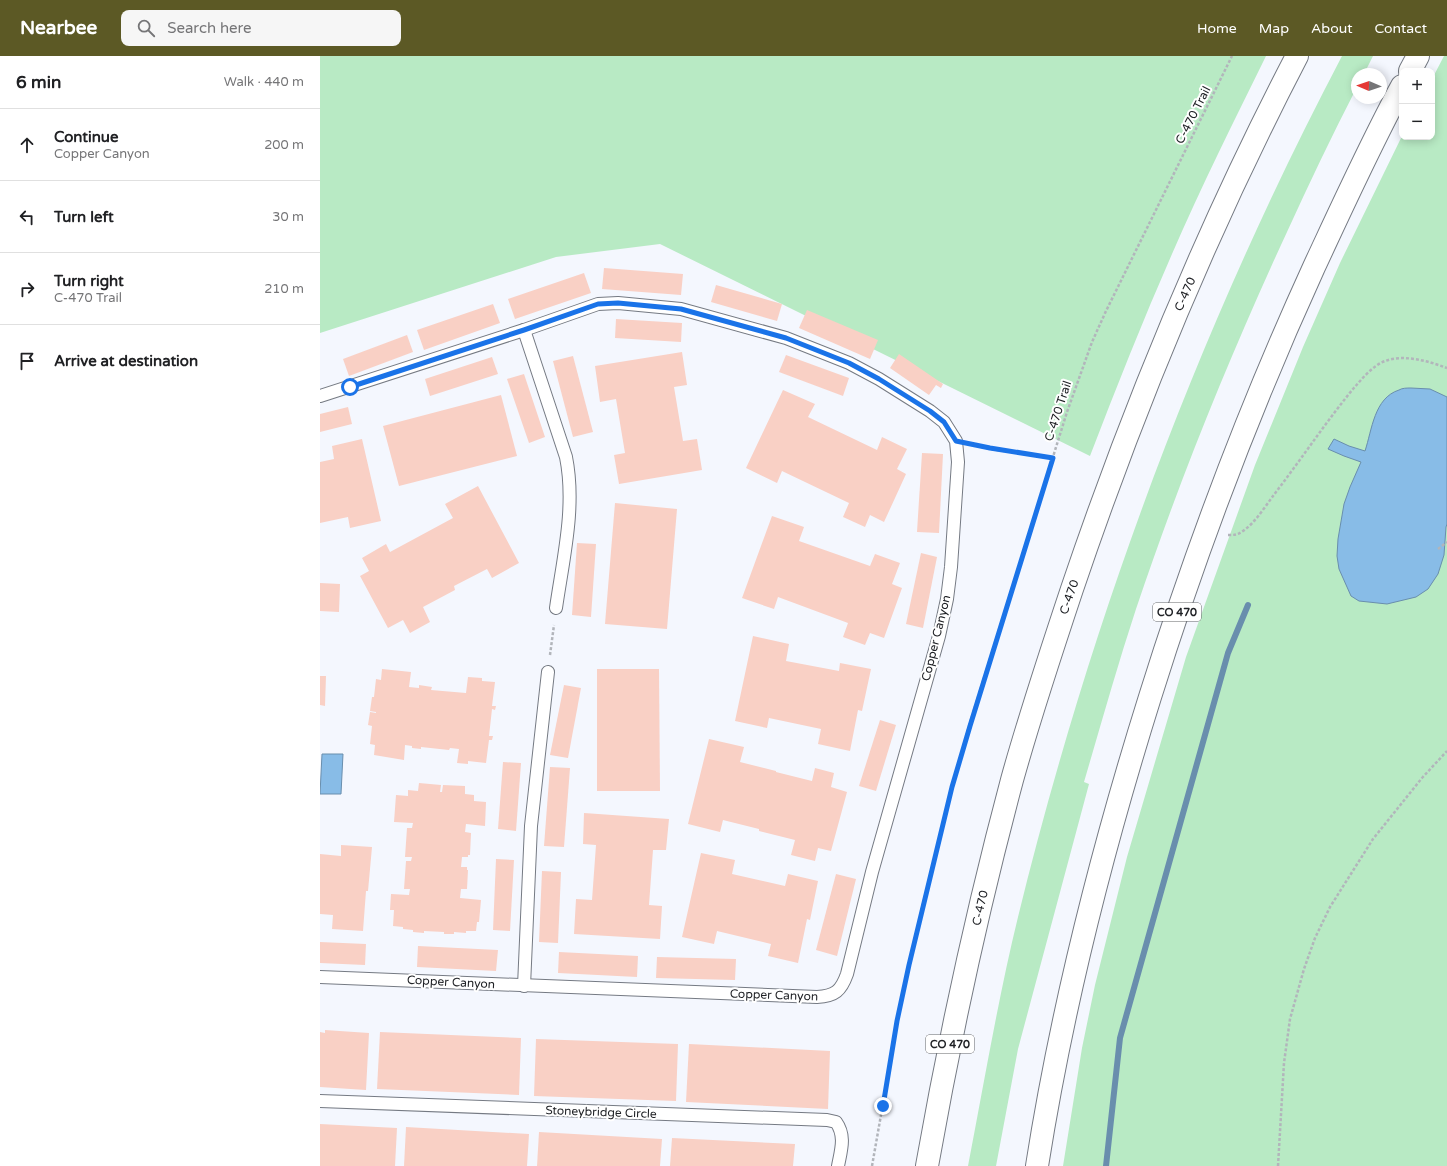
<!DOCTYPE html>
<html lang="en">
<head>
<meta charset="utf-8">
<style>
  body { margin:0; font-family:"Varela Round",sans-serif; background:#f6f6f6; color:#202124 }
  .controls { position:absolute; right:12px; top:12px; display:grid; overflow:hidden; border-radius:8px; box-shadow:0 2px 10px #0003 }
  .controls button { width:36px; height:36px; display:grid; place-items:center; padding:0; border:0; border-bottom:1px solid #e0e0e0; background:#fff; color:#202124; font:20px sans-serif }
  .compass { position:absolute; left:1031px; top:12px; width:36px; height:36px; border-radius:50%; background:#fff; box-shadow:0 2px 10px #0003; rotate:272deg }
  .stop { position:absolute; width:12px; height:12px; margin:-9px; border:3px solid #1a73e8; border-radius:50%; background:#fff }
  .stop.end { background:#1a73e8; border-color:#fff; box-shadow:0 1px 4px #0008 }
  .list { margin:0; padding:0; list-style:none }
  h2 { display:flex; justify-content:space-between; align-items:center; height:52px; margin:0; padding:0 16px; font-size:17px }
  h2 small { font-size:13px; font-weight:400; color:#757577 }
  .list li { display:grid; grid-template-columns:26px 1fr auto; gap:12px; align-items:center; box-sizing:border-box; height:72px; padding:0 16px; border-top:1px solid #e0e0e0 }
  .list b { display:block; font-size:15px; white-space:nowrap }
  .list p { margin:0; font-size:13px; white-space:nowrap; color:#757577 }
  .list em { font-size:13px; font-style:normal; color:#757577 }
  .icon { flex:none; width:22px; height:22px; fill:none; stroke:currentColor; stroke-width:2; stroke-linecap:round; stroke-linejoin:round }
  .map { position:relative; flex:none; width:1127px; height:1110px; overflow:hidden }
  header { display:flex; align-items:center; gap:24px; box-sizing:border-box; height:56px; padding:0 20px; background:#5c5925; color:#fff }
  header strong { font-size:19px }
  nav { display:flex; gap:22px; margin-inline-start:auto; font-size:14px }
  .search { width:280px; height:36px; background:#f6f6f6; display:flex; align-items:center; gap:10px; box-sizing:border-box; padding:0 14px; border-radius:8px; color:#757577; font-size:15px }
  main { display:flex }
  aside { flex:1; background:#fff }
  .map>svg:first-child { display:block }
</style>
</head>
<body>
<header>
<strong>Nearbee</strong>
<div class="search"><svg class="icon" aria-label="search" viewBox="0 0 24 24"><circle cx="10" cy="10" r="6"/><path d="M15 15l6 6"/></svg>Search here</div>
<nav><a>Home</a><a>Map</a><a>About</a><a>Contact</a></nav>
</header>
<main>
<aside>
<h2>6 min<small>Walk · 440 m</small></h2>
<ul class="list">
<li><svg class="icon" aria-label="ahead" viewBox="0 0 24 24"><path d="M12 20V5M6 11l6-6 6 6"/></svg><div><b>Continue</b><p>Copper Canyon</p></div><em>200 m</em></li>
<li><svg class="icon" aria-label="left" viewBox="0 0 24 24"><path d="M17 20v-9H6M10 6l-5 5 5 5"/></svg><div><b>Turn left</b></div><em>30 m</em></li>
<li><svg class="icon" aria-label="right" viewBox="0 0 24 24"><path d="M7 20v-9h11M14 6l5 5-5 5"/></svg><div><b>Turn right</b><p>C-470 Trail</p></div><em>210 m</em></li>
<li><svg class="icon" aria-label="arrive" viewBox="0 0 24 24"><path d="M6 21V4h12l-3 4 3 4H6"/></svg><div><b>Arrive at destination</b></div></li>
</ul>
</aside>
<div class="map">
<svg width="1127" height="1110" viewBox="0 0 1127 1110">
  <rect width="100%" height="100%" fill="#f4f7fe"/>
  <!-- green -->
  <g fill="#b8eac4">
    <path d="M 0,0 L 946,0 C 914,65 881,131 852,198 C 823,264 796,332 770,400 L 340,188 L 236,201 L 0,277 Z"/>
    <path d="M 1022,0 L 1053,0 L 1044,18 L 1037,18 L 1037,31 C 1012,79 989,128 967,176 C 910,299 859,425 816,553 C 797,611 781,668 764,726 L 769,728 L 698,993 L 676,1110 L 648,1110 C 664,1027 678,943 698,861 C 771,563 879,272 1022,0 Z"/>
    <polygon points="1124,0 1127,0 1127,1110 743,1110 762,992 775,929 807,801 866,601 935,409 983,291 1020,207 1082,80 1082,81 1112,81 1112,23"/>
  </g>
  <!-- water -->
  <g fill="#88bce7" stroke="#698ead">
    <path d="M 1091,332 L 1110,333 L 1127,341 L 1127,468 L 1126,471 L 1124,499 L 1118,518 L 1108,533 L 1096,541 L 1067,548 L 1039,545 L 1031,540 L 1019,513 L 1017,500 L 1018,483 L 1024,448 L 1030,431 L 1041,406 L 1024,400 L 1008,393 L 1014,383 L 1029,390 L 1045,395 C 1052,374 1054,342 1079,334 C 1082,332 1087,332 1091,332 Z"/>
    <polygon points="2,698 23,698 21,738 0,738"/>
  </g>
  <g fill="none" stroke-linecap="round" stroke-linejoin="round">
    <!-- stream -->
    <polyline stroke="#698ead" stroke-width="6" points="786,1110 800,982 908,597 928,549"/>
  </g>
  <!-- building -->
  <g fill="#f9d0c5">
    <polygon points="284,212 363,218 361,239 282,233"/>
    <polygon points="264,217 271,237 195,263 188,243"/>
    <polygon points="396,229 462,248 457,265 391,246"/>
    <polygon points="173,248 180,267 104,294 97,274"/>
    <polygon points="487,254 558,284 550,303 479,272"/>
    <polygon points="296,263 362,267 361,286 295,282"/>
    <polygon points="87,279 93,296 29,320 23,303"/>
    <polygon points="362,296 367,329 354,331 363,385 377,383 382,414 299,428 294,399 305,397 296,343 280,346 275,310"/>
    <polygon points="579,298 623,328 621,332 616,329 609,339 570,312"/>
    <polygon points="466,299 529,322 523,340 459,316"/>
    <polygon points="253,300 273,376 253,381 233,305"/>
    <polygon points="172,301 178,318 110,340 105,323"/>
    <polygon points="204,318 225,381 209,387 187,323"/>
    <polygon points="463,334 495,348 488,361 557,394 562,381 587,393 577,413 586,418 564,466 550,459 545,471 523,461 529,447 462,415 457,427 426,412"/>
    <polygon points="181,339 197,400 79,430 63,370"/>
    <polygon points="28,351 32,368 0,376 0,358"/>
    <polygon points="42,383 61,465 30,472 28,461 0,467 0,406 14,403 12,390"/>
    <polygon points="602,397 623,398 619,477 597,476"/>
    <polygon points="158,430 199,507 172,522 167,513 134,530 135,534 103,551 110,566 90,577 83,564 68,572 40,520 49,515 42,502 66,488 70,496 133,462 125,448"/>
    <polygon points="295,447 357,453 347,573 285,568"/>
    <polygon points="452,460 484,471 479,485 550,510 555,498 580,507 572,528 582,532 564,582 550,577 545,589 523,581 528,567 458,541 454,553 422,542"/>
    <polygon points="257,487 276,488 271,561 252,559"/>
    <polygon points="601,497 617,501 603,572 586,568"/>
    <polygon points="0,527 20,528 19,556 0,555"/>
    <polygon points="433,580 469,588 466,605 519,615 520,607 551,613 542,655 538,654 530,695 498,688 501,673 449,662 447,672 415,665"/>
    <polygon points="62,613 91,616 89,631 99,632 99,629 112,631 111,634 146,637 148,621 162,622 162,625 175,626 172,650 176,650 175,654 172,653 169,680 173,680 172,684 169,684 166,707 148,705 148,708 137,707 139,693 130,692 129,694 101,691 101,693 92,692 92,690 85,689 84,704 54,699 55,689 50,688 52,670 48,669 50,656 56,657 56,656 50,655 52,641 54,641 56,623 61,624"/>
    <polygon points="277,613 339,613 340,735 277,735"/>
    <polygon points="0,620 6,620 5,650 0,649"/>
    <polygon points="244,629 261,632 248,702 230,699"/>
    <polygon points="560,664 576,669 556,735 539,730"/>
    <polygon points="389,683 424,691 420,706 456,715 456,716 492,725 495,712 514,717 511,731 527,736 511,795 498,792 495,805 471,799 475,784 439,775 439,773 403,764 400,776 368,768"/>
    <polygon points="183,706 201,707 196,775 178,773"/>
    <polygon points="230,711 250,712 244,791 224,790"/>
    <polygon points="99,727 121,729 120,736 122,736 123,729 145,730 145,738 154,739 154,745 166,746 165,770 146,768 145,776 151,777 150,799 148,799 148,801 142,801 141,811 147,811 147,814 148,814 147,833 141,833 140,842 161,844 159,866 157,866 156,875 146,875 146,877 134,876 134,878 124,878 124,876 104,875 104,877 93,876 93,874 83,873 83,871 73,870 74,854 70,854 71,838 89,839 90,833 84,833 86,805 91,805 92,801 85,801 87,772 92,772 93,767 74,766 76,739 88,740 88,734 98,735"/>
    <polygon points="264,757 349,763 346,794 333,794 329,849 342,850 340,883 254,878 256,843 272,844 276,789 263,788"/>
    <polygon points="21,789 52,791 48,835 46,835 43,875 12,873 13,859 0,858 0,798 21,800"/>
    <polygon points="381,797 415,804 412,818 465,830 468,818 498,825 490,864 487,863 478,907 448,900 451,888 397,875 394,888 362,881"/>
    <polygon points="176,803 194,804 190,875 173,874"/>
    <polygon points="222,815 241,816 238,887 219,886"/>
    <polygon points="516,818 536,823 517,900 496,894"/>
    <polygon points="0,886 46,888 45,909 0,907"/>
    <polygon points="98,890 178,894 176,915 97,911"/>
    <polygon points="239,896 318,900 317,921 238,917"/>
    <polygon points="337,901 416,903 415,924 336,922"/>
    <polygon points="5,974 49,977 46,1034 0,1031 0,976 5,977"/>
    <polygon points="60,976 201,982 199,1039 57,1033"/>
    <polygon points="216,983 358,988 356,1045 214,1040"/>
    <polygon points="369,988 510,995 508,1053 366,1046"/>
    <polygon points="0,1068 77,1072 75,1110 0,1110"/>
    <polygon points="86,1071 209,1078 207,1110 84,1110"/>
    <polygon points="219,1076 342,1083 340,1110 217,1110"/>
    <polygon points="352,1082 475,1088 473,1110 350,1110"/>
  </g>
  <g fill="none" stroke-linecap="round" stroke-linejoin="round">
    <!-- lane casing -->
    <g stroke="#757a83" stroke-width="14">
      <g id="lane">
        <path d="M 204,274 L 246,401 C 256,451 243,503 236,552"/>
        <path d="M 0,340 L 204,274 L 278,248 L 298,247 L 361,253 L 466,282 L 529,307 L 559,323 L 610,355 L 624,366 L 636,385 L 638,406 L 631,511 L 627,543 L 619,580 L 552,816 L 527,918 C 521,935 515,940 497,941 L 0,921"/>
        <polyline points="204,930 211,770 228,616"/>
        <path d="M 0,1045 L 507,1064 L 516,1066 C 526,1080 521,1094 518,1110"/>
      </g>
    </g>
    <!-- highway casing -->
    <g stroke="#757a83" stroke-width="24">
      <g id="highway">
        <polyline points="1090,15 1098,0"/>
        <path d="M 607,1110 C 630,980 658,851 692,724 C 710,659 731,596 752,533 C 814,350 888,171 977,0"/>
        <path d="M 717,1110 C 742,951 782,794 830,641 C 876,494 930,351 994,211 C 1022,151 1050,89 1082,30"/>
      </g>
    </g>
    <!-- path -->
    <g stroke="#b2b5bb" stroke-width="2.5" stroke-dasharray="3 2" stroke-linecap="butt">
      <polyline points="652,389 670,393 733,402"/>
      <path d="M 908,479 C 914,479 918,479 923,475 C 936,466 946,449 956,436 C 982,402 1006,366 1033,333 C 1042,323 1052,310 1065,305 C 1084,298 1108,305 1127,312"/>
      <polyline points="1118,493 1127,486"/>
      <polyline points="230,599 234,569"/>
      <polyline points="552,1110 580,951 600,860 632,731 649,670 747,356 772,286 786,255 912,0"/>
      <polyline points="958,1110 964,1007 970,963 984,913 995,882 1010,851 1053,783 1102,722 1127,695"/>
    </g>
    <!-- lane -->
    <use href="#lane" stroke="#fff" stroke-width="12"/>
    <!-- highway -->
    <use href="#highway" stroke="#fff" stroke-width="22"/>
  </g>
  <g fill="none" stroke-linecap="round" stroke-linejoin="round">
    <!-- route -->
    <polyline stroke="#1a73e8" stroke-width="5" points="30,331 204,274 278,248 298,247 361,253 466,282 529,307 559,323 610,355 624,366 636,385 670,392 733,402 650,670 632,731 589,909 577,965 563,1050"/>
  </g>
  <g text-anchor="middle" stroke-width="4" stroke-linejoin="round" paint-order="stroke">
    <!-- shield labels -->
    <g fill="#fff" stroke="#636467" stroke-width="1">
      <rect x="833" y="547" width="48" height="18" rx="3"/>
      <rect x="606" y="979" width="48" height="18" rx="3"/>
    </g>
    <g font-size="11" font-weight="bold" fill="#202226">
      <text x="857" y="560">CO 470</text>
      <text x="630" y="992">CO 470</text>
    </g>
    <!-- street labels -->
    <g font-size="12" fill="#202226" stroke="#fff">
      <text transform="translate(873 59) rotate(-63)" y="4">C-470 Trail</text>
      <text transform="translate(865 238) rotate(-66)" y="4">C-470</text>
      <text transform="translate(738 355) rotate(-72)" y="4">C-470 Trail</text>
      <text transform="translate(749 541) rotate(-71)" y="4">C-470</text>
      <text transform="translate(616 582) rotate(-76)" y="4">Copper Canyon</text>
      <text transform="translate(660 852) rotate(-77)" y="4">C-470</text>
      <text transform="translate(131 926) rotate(3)" y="4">Copper Canyon</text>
      <text transform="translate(454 939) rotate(2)" y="4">Copper Canyon</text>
      <text transform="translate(281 1056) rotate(2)" y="4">Stoneybridge Circle</text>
    </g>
  </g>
</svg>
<div class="controls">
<button>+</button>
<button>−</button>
</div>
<svg class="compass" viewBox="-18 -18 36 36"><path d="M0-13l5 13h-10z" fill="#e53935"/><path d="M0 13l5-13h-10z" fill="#757577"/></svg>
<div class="stop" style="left:30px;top:331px"></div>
<div class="stop end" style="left:563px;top:1050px"></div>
</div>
</main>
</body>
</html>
